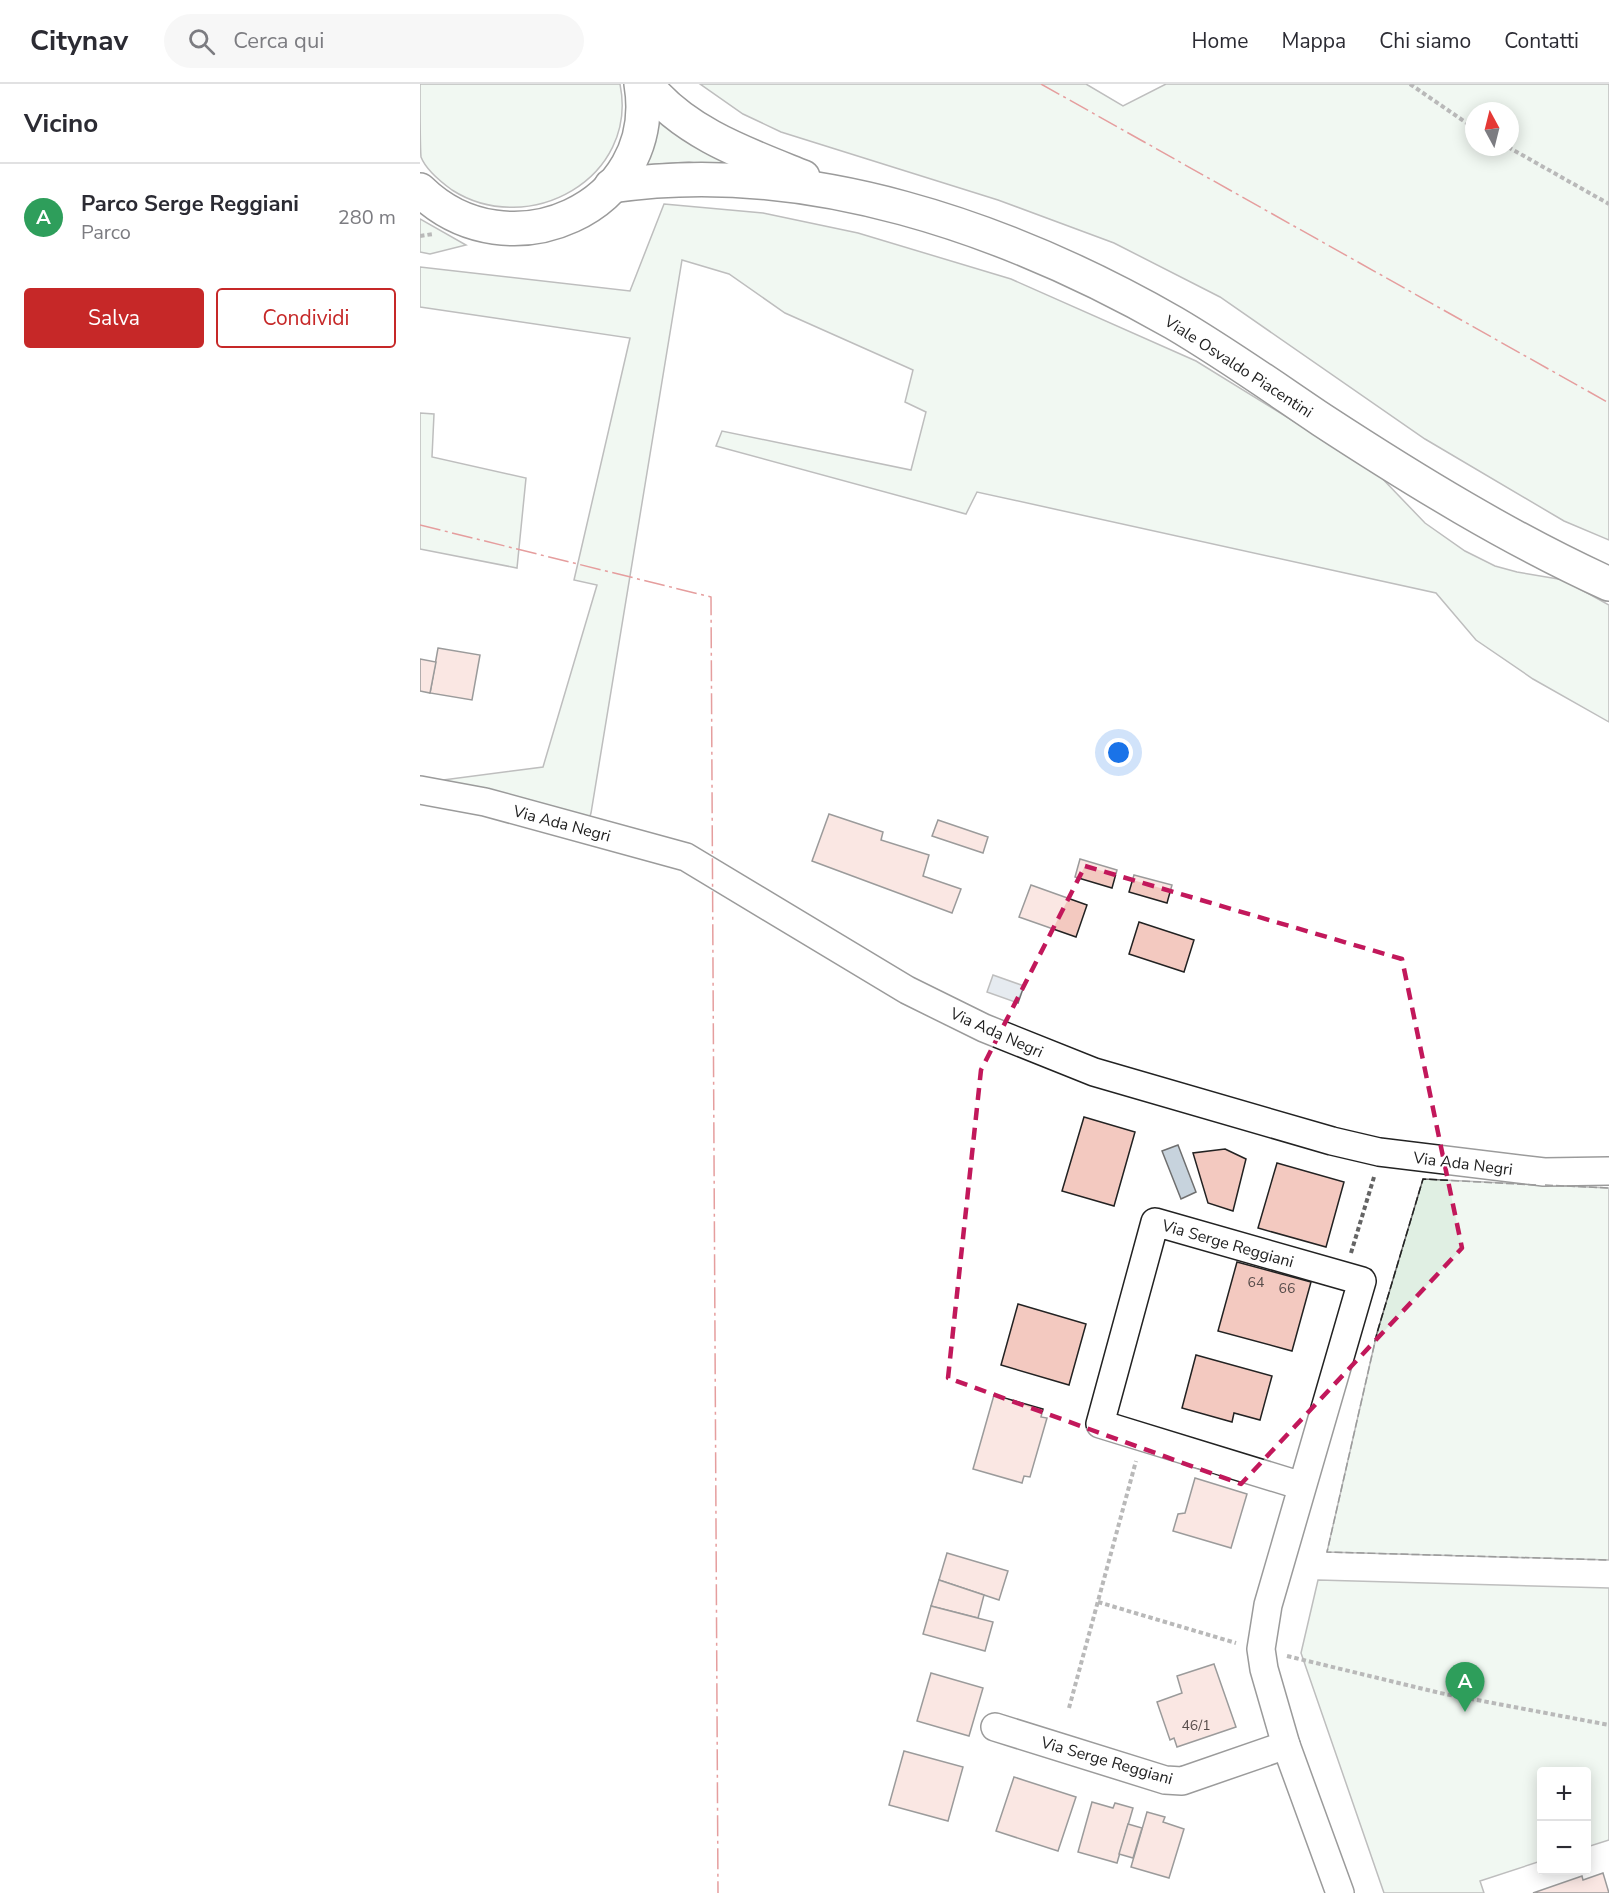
<!DOCTYPE html>
<html lang="it">
<head>
<meta charset="utf-8">
<style>
  body { margin:0; font-family:"Nunito Sans",sans-serif; background:#f7f7f7; color:#2b2b33 }
  .controls { position:absolute; right:18px; bottom:18px; display:grid; overflow:hidden; border-radius:6px; box-shadow:0 3px 15px #0003 }
  .controls button { width:54px; height:54px; display:grid; place-items:center; padding:0; border:0; border-bottom:2px solid #e1e1e2; background:#fff; color:#2b2b33; font:30px sans-serif }
  .compass { position:absolute; left:1045px; top:18px; width:54px; height:54px; border-radius:50%; background:#fff; box-shadow:0 3px 15px #0003; rotate:353deg }
  .you { position:absolute; left:699px; top:669px; width:21px; height:21px; margin:-15px; border:4px solid #fff; border-radius:50%; background:#1a73e8; box-shadow:0 0 0 9px #1a73e833 }
  .badge { display:grid; place-items:center; width:39px; height:39px; border-radius:50%; background:#c62828; color:#fff; font-size:20px; font-weight:700 }
  .pin { position:absolute; translate:-50% -50px; filter:drop-shadow(0 2px 3px #0008) }
  .pin::after { content:''; position:absolute; top:32px; width:21px; height:18px; background:inherit; clip-path:polygon(0 0,100% 0,50% 100%) }
  .list { margin:0; padding:0; list-style:none }
  h2 { display:flex; justify-content:space-between; align-items:center; height:78px; margin:0; padding:0 24px; font-size:26px }
  h2 small { font-size:20px; font-weight:400; color:#7c7c81 }
  .list li { display:grid; grid-template-columns:39px 1fr auto; gap:18px; align-items:center; box-sizing:border-box; height:108px; padding:0 24px; border-top:2px solid #e1e1e2 }
  .list b { display:block; font-size:22px; white-space:nowrap }
  .list p { margin:0; font-size:20px; white-space:nowrap; color:#7c7c81 }
  .list em { font-size:20px; font-style:normal; color:#7c7c81 }
  .actions { display:flex; gap:12px; padding:18px 24px }
  .actions a { flex:1; padding:14px 0; border:2px solid #c62828; border-radius:6px; text-align:center; font-size:21px; color:#c62828 }
  .actions .main { background:#c62828; color:#fff }
  .icon { flex:none; width:33px; height:33px; fill:none; stroke:currentColor; stroke-width:2; stroke-linecap:round; stroke-linejoin:round }
  .map { position:relative; flex:none; width:1189px; height:1809px; overflow:hidden }
  header { display:flex; align-items:center; gap:36px; box-sizing:border-box; height:84px; padding:0 30px; background:#fff; border-bottom:2px solid #e1e1e2 }
  header strong { font-size:28px }
  nav { display:flex; gap:33px; margin-inline-start:auto; font-size:21px }
  .search { width:420px; height:54px; background:#f7f7f7; display:flex; align-items:center; gap:15px; box-sizing:border-box; padding:0 21px; border-radius:33px; color:#7c7c81; font-size:22px }
  main { display:flex }
  aside { flex:1; background:#fff }
  .map>svg:first-child { display:block }
</style>
</head>
<body>
<header>
<strong>Citynav</strong>
<div class="search"><svg class="icon" aria-label="search" viewBox="0 0 24 24"><circle cx="10" cy="10" r="6"/><path d="M15 15l6 6"/></svg>Cerca qui</div>
<nav><a>Home</a><a>Mappa</a><a>Chi siamo</a><a>Contatti</a></nav>
</header>
<main>
<aside>
<h2>Vicino<small></small></h2>
<ul class="list">
<li><span class="badge" style="background:#2e9e5b">A</span><div><b>Parco Serge Reggiani</b><p>Parco</p></div><em>280 m</em></li>
</ul>
<div class="actions"><a class="main">Salva</a><a>Condividi</a></div>
</aside>
<div class="map">
<svg width="1189" height="1809" viewBox="0 0 1189 1809">
  <rect width="100%" height="100%" fill="#fff"/>
  <!-- green -->
  <g fill="#e0efe3" stroke="#6f6f6f" stroke-width="1.5" fill-rule="evenodd">
    <path d="M 0,0 L 200,0 C 219,94 109,155 32,106 C 21,98 6,86 1,73 C 0,60 0,16 0,0 Z"/>
    <path d="M 280,0 L 666,0 L 703,22 L 746,0 L 1189,0 L 1189,456 L 1144,437 L 1005,355 L 800,213 L 694,159 L 578,116 L 361,48 L 323,30 ZM 1054,27 L 1090,27 L 1090,63 L 1054,63 Z"/>
    <polygon points="238,29 345,90 269,78 223,81 235,55"/>
    <polygon points="244,120 343,129 438,149 591,195 776,277 956,388 1005,439 1045,467 1075,482 1097,488 1144,496 1189,521 1189,638 1113,595 1056,556 1016,509 557,408 546,430 296,362 302,347 491,386 506,328 485,318 493,286 365,229 309,190 262,176 171,729 165,746 0,699 123,683 177,501 154,496 210,254 0,223 0,183 210,207"/>
    <polygon points="0,135 46,161 10,170 0,168"/>
    <polygon points="0,329 14,330 12,373 106,394 97,484 0,465"/>
    <polygon points="1003,1095 1189,1104 1189,1476 907,1468 957,1249"/>
    <polygon points="898,1496 1189,1504 1189,1756 1167,1763 1166,1688 1122,1688 1121,1777 1060,1797 1064,1809 964,1809 881,1569"/>
  </g>
  <!-- water -->
  <g fill="#c7d3dd" stroke="#6f6f6f" stroke-width="1.5">
    <polygon points="573,891 604,902 598,919 567,908"/>
    <polygon points="758,1061 776,1108 761,1115 742,1067"/>
  </g>
  <!-- building -->
  <g fill="#f3c9c0" stroke="#222" stroke-width="1.5">
    <polygon points="18,564 60,571 52,616 10,609"/>
    <polygon points="0,575 16,578 10,609 0,607"/>
    <polygon points="409,730 463,748 461,756 509,771 503,792 541,805 532,829 392,777"/>
    <polygon points="518,736 568,753 563,769 512,752"/>
    <polygon points="660,775 697,786 692,804 655,793"/>
    <polygon points="714,791 752,801 747,819 709,808"/>
    <polygon points="611,801 667,821 656,853 599,833"/>
    <polygon points="719,838 774,856 764,888 709,870"/>
    <polygon points="664,1033 715,1048 694,1122 642,1107"/>
    <polygon points="805,1065 826,1075 813,1127 788,1119 773,1069"/>
    <polygon points="857,1079 924,1098 906,1163 838,1144"/>
    <polygon points="817,1178 891,1198 872,1267 798,1247"/>
    <polygon points="598,1220 666,1240 649,1301 581,1281"/>
    <polygon points="776,1271 852,1292 840,1336 814,1329 812,1338 762,1324"/>
    <polygon points="574,1311 623,1325 621,1333 627,1334 610,1393 604,1392 602,1399 553,1385"/>
    <polygon points="775,1394 827,1410 811,1464 753,1447 758,1430 765,1429"/>
    <polygon points="527,1469 588,1487 579,1516 519,1496"/>
    <polygon points="519,1496 564,1511 558,1534 511,1522"/>
    <polygon points="511,1522 573,1538 565,1567 503,1550"/>
    <polygon points="794,1580 816,1643 757,1663 754,1654 750,1656 737,1618 762,1609 757,1592"/>
    <polygon points="511,1589 563,1604 549,1652 497,1637"/>
    <polygon points="484,1667 543,1683 528,1737 469,1721"/>
    <polygon points="594,1693 656,1713 638,1767 576,1747"/>
    <polygon points="672,1718 693,1724 695,1719 713,1724 697,1779 658,1768"/>
    <polygon points="727,1728 745,1733 743,1738 764,1745 749,1794 711,1783"/>
    <polygon points="708,1740 722,1744 713,1774 699,1770"/>
    <polygon points="1183,1789 1189,1809 1113,1809 1162,1792 1163,1796"/>
  </g>
  <g fill="none" stroke-linecap="round" stroke-linejoin="round">
    <!-- minor casing -->
    <g stroke="#222" stroke-width="30">
      <g id="minor">
        <polyline points="0,706 65,718 266,773 487,906 564,944 674,988 912,1057 959,1068 1124,1088 1189,1087"/>
        <polyline points="882,1402 680,1340 735,1138 942,1197 848,1521 841,1565 844,1585 866,1661 920,1809"/>
        <polyline points="575,1643 745,1696 762,1697 866,1661"/>
      </g>
    </g>
    <!-- major casing -->
    <g stroke="#222" stroke-width="36">
      <g id="major">
        <path d="M 226,0 C 264,49 328,71 383,93"/>
        <path d="M 191,102 C 385,73 588,144 754,239 C 805,269 853,303 902,336 C 994,396 1090,455 1189,500"/>
        <path d="M 0,106 C 88,192 242,124 221,0"/>
      </g>
    </g>
    <!-- path -->
    <g stroke="#646464" stroke-width="4" stroke-dasharray="4.5 3" stroke-linecap="butt">
      <polyline points="990,0 1054,44"/>
      <polyline points="1088,63 1189,120"/>
      <polyline points="0,152 13,150"/>
      <polyline points="931,1169 954,1093"/>
      <polyline points="678,1518 816,1559"/>
      <polyline points="867,1572 1020,1609 1189,1641"/>
      <polyline points="649,1624 716,1377"/>
    </g>
    <!-- minor -->
    <use href="#minor" stroke="#fff" stroke-width="27"/>
    <!-- major -->
    <use href="#major" stroke="#fff" stroke-width="33"/>
    <!-- fence -->
    <g stroke="#222" stroke-width="1.5" stroke-dasharray="8 3" stroke-linecap="butt">
      <polyline points="1116,1101 1003,1095 957,1249 907,1468 1189,1476"/>
      <polyline points="1125,1101 1189,1104"/>
    </g>
    <!-- power -->
    <g stroke="#c62828" stroke-width="1.5" stroke-dasharray="21 4.5 3 4.5" stroke-linecap="butt">
      <polyline points="621,0 1189,319"/>
      <polyline points="0,441 291,513 298,1809"/>
    </g>
  </g>
  <!-- marked area -->
  <path d="M0 0H1189V1809H0ZM 665,782 L 982,875 L 1042,1164 L 821,1400 L 528,1294 L 561,986 Z" fill="#fff" fill-opacity=".55" fill-rule="evenodd"/>
  <path fill="none" stroke="#c2185b" stroke-width="4.5" stroke-dasharray="12 8" stroke-linejoin="round" d="M 665,782 L 982,875 L 1042,1164 L 821,1400 L 528,1294 L 561,986 Z"/>
  <g text-anchor="middle" stroke-width="4.5" stroke-linejoin="round" paint-order="stroke">
    <!-- number labels -->
    <g font-size="14" fill="#564c4a">
      <text x="836" y="1203">64</text>
      <text x="867" y="1209">66</text>
      <text x="776" y="1646">46/1</text>
    </g>
    <!-- street labels -->
    <g font-size="16" fill="#222" stroke="#fff">
      <text transform="translate(819 282) rotate(33)" y="6">Viale Osvaldo Piacentini</text>
      <text transform="translate(142 739) rotate(15)" y="6">Via Ada Negri</text>
      <text transform="translate(577 948) rotate(24)" y="6">Via Ada Negri</text>
      <text transform="translate(1043 1079) rotate(7)" y="6">Via Ada Negri</text>
      <text transform="translate(808 1159) rotate(16)" y="6">Via Serge Reggiani</text>
      <text transform="translate(687 1676) rotate(16)" y="6">Via Serge Reggiani</text>
    </g>
  </g>
</svg>
<div class="controls">
<button>+</button>
<button>−</button>
</div>
<svg class="compass" viewBox="-18 -18 36 36"><path d="M0-13l5 13h-10z" fill="#e53935"/><path d="M0 13l5-13h-10z" fill="#7c7c81"/></svg>
<div class="you"></div>
<div class="pin badge" style="left:1045px;top:1628px;background:#2e9e5b">A</div>
</div>
</main>
</body>
</html>
